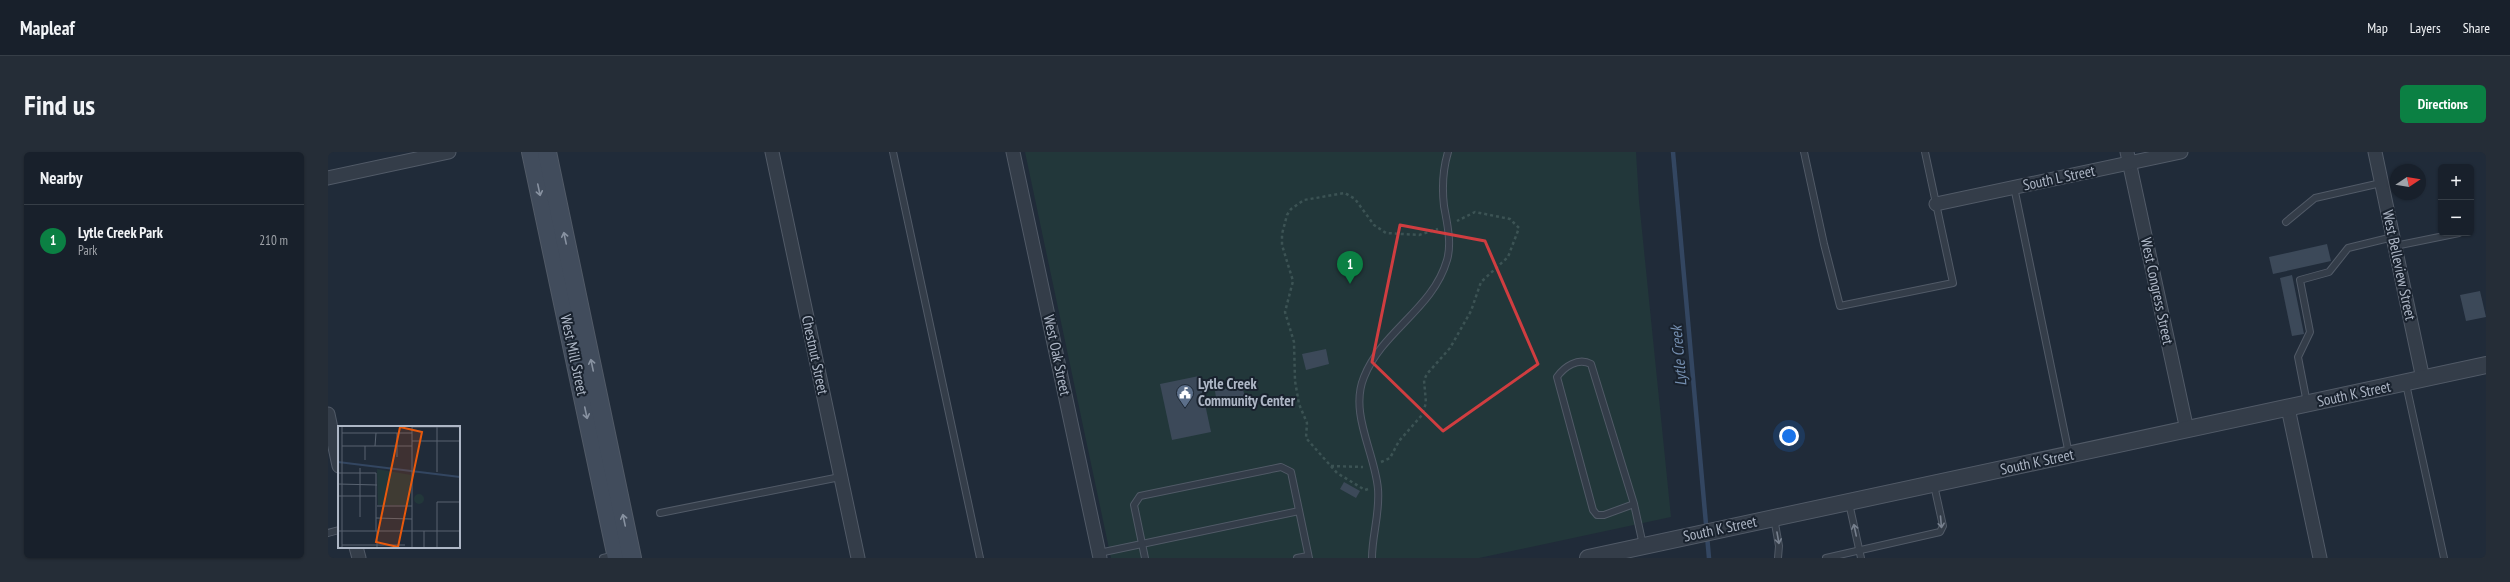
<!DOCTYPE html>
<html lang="en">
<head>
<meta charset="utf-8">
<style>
  body { margin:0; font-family:"PT Sans Narrow",sans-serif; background:#252d37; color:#f1f3f6 }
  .controls { position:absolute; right:12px; top:12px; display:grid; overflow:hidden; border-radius:6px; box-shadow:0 1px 3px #0004 }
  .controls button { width:36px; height:36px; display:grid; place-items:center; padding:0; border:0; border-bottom:1px solid #363e47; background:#18202b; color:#f1f3f6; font:20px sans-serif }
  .compass { position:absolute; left:2062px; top:12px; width:36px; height:36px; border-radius:50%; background:#18202b; box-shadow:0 1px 3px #0004; rotate:78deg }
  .you { position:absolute; left:1461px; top:284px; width:14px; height:14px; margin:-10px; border:3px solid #fff; border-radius:50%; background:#1a73e8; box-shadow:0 0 0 6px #1a73e833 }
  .badge { display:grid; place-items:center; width:26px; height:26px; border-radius:50%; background:#0b8043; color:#fff; font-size:13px; font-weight:700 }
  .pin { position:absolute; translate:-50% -33px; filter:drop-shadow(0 1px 2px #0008) }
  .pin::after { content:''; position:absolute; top:21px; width:14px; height:12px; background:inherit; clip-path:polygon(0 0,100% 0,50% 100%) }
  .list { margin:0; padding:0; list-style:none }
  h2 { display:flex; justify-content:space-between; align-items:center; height:52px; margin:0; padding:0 16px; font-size:17px }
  h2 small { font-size:13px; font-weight:400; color:#9fa3a9 }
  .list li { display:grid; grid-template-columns:26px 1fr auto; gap:12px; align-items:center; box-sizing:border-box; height:72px; padding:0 16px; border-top:1px solid #363e47 }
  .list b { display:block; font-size:15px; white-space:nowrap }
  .list p { margin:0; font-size:13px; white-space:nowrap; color:#9fa3a9 }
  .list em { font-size:13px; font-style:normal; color:#9fa3a9 }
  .map { position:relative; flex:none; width:2158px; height:406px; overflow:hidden; border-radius:6px }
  header { display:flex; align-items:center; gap:24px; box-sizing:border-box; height:56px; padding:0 20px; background:#18202b; border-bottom:1px solid #363e47 }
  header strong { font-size:19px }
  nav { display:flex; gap:22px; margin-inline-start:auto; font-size:14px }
  .intro { display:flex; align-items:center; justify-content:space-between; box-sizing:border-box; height:96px; padding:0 24px }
  h1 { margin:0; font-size:28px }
  .button { padding:10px 18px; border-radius:6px; background:#0b8043; color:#fff; font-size:14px; font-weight:700 }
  main { display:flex; gap:24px; padding:0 24px }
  aside { flex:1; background:#18202b; border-radius:6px; box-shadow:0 1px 3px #0004 }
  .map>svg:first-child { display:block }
</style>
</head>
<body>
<header>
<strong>Mapleaf</strong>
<nav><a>Map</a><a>Layers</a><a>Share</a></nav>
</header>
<div class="intro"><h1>Find us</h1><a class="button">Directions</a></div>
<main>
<aside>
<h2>Nearby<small></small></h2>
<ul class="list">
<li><span class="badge">1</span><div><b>Lytle Creek Park</b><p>Park</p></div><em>210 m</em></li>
</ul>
</aside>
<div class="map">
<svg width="2158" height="406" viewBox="0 0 2158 406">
  <rect width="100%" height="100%" fill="#202b39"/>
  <!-- green -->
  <polygon fill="#22373a" points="697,0 1308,0 1311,49 1343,365 1151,406 783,406"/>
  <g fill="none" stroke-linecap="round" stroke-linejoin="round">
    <!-- stream -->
    <polyline stroke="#334661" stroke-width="4.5" points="1345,0 1381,406"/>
  </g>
  <!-- building -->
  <g fill="#3c4959">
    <polygon points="1999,92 2003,109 1945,122 1941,105"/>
    <polygon points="1964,123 1976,182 1964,184 1952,126"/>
    <polygon points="2152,139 2158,165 2138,169 2132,143"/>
    <polygon points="998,197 1001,212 978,218 974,202"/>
    <polygon points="871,224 883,280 844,288 832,232"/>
    <polygon points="914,233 917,246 889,252 887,239"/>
    <polygon points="1016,330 1032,339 1028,346 1012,337"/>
  </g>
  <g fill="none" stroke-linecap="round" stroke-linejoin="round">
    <!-- service casing -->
    <g stroke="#515a67" stroke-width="8">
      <g id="service">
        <polyline points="565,0 652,406"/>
        <polyline points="1476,0 1496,92 1512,154 1625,131 1597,0"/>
        <polyline points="1686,35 1741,302"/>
        <polyline points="1958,70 1987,46 2053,31"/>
        <polyline points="2067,94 2131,81"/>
        <polyline points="2078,232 2116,406"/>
        <polyline points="1979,251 1970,205 1982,180 1972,128 2001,120 2020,96 2065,85"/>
        <polyline points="1521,351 1533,406"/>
        <path d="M 1306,352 L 1276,363 L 1269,363 L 1265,358 L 1229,225 C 1236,215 1250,205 1263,212 L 1306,352 L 1315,393"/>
        <polyline points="332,361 512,325"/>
        <polyline points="1446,366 1451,394 1450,406"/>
        <polyline points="0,381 11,378"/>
        <polyline points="771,401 971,359"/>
        <polyline points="275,406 288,403"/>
        <polyline points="817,406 806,353 812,344 953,315 963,320 981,406"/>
        <polyline points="969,406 980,404"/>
        <path d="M 1044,406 C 1044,383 1052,362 1050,337 C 1047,301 1021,261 1036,225 C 1054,179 1105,157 1119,108 C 1124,91 1119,71 1116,54 C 1114,37 1115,17 1120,0"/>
        <polyline points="1498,406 1612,380 1615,374 1606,333"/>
      </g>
    </g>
    <!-- minor casing -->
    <g stroke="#515a67" stroke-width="15">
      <g id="minor">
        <polyline points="444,0 530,406"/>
        <polyline points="685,0 772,406"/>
        <polyline points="1799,0 1859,278"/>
        <polyline points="2047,0 2095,227"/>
        <polyline points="0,26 121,0"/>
        <polyline points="1608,52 1853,0"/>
        <polyline points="1960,256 1992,406"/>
        <polyline points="0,262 11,314"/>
        <polyline points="28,395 31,406"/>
      </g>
    </g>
    <!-- tertiary casing -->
    <g stroke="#515a67" stroke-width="18">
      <polyline id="tertiary" points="1260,406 2158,213"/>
    </g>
    <!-- secondary casing -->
    <g stroke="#515a67" stroke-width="20">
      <g id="secondary">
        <polyline points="203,0 289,406"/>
        <polyline points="219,0 304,406"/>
      </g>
    </g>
    <!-- path -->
    <g stroke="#3c5354" stroke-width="2.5" stroke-dasharray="3 3" stroke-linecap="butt">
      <polyline points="1053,310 1062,306 1071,289 1094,263 1098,251 1096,228 1099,222 1122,196 1143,159 1153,130 1180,105 1191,76 1182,67 1147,60 1129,69"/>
      <polyline points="1003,314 1035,315"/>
      <polyline points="1040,337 1037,338 1009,321 978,286 979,271 971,252 967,229 966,190 957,160 965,129 954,93 954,82 959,63 963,57 976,48 1017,41 1027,47 1046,73 1058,81 1091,83 1110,77"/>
    </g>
    <!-- service -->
    <use href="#service" stroke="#343d49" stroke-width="6"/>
    <!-- minor -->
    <use href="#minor" stroke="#343d49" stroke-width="13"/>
    <!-- tertiary -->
    <use href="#tertiary" stroke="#343d49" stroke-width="16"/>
    <!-- secondary -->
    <use href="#secondary" stroke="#414c5c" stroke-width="18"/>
  </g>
  <!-- one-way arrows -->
  <defs><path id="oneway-shaft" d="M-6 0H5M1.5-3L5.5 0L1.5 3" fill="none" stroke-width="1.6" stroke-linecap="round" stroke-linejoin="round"/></defs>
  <g stroke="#8892a1">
    <use href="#oneway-shaft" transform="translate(211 38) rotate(78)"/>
    <use href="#oneway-shaft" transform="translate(237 86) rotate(-102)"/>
    <use href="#oneway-shaft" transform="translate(264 213) rotate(-102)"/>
    <use href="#oneway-shaft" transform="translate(258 261) rotate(78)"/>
    <use href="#oneway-shaft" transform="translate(296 368) rotate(-102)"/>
  </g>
  <g stroke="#77808e">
    <use href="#oneway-shaft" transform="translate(1613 370) rotate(85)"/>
    <use href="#oneway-shaft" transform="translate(1527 378) rotate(-102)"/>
    <use href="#oneway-shaft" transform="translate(1450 386) rotate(80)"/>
  </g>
  <!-- marked area -->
  <path fill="none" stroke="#d03d40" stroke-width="3" stroke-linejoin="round" d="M 1072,73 L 1157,89 L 1210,212 L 1115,279 L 1044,210 Z"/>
  <!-- icons -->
  <defs>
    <g id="civic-pin" transform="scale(0.9)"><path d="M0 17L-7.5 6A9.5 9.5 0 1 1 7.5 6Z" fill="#5c6f8a" stroke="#19222e"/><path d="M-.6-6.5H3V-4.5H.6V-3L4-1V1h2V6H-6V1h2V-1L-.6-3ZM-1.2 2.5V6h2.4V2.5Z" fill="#fff"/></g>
  </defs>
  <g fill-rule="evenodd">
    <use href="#civic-pin" x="857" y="241"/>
  </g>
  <g text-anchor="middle" stroke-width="4" stroke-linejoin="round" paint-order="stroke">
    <!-- street labels -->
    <g font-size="15" fill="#aeb7c6" stroke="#19222e">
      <text transform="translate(1731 26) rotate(-12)" y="5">South L Street</text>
      <text transform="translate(2071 113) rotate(78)" y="5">West Belleview Street</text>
      <text transform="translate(1829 139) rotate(78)" y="5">West Congress Street</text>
      <text transform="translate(246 203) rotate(78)" y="5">West Mill Street</text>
      <text transform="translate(487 203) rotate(78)" y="5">Chestnut Street</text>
      <text transform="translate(729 203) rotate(78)" y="5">West Oak Street</text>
      <text transform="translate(2026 242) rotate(-12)" y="5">South K Street</text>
      <text transform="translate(1709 310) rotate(-12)" y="5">South K Street</text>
      <text transform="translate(1392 377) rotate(-12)" y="5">South K Street</text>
    </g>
    <!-- poi labels -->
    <g font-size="15" font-weight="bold" fill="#aeb7c6" stroke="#19222e" text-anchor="start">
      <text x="870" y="237">Lytle Creek<tspan x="870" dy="17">Community Center</tspan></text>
    </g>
    <!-- water labels -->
    <g font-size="16" font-style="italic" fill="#748eaf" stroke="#19222e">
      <text transform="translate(1350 204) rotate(-95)" y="6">Lytle Creek</text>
    </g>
  </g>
  <!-- overview -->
  <g transform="translate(10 274)">
    <rect width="122" height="122" fill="#202b39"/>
    <path d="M 39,43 L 73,49 L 72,79 L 40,79 ZM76 73a5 5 0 1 1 10 0a5 5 0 1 1-10 0Z" fill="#22373a"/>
    <path fill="none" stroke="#334661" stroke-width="2" d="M 0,36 L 122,51"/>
    <path fill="none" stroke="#596371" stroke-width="1" d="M 74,1 L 122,1M 4,7 L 74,7M 59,7 L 59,31M 74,15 L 122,15M 4,20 L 74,20M 37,20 L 38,7M 27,34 L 27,20M 99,46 L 99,1M 0,47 L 38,47 L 38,105M 0,58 L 39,59M 0,70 L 38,70M 39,80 L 74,80M 22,91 L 22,42M 38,92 L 74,93M 0,105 L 122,105M 86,105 L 86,122M 4,119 L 67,119M 4,122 L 4,0M 39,122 L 39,105M 74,122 L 74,0M 99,122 L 99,76 L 122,76"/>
    <path fill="#e8590c" fill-opacity="0.15" stroke="#e8590c" stroke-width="2" d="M 62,1 L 84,6 L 60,121 L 38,116 Z"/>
    <rect width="122" height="122" fill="none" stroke="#aeb7c6" stroke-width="2"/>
  </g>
</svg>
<div class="controls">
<button>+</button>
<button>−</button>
</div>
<svg class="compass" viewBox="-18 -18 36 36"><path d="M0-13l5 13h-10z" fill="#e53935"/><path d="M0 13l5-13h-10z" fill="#9fa3a9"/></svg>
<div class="you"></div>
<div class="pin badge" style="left:1022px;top:132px">1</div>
</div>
</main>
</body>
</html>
